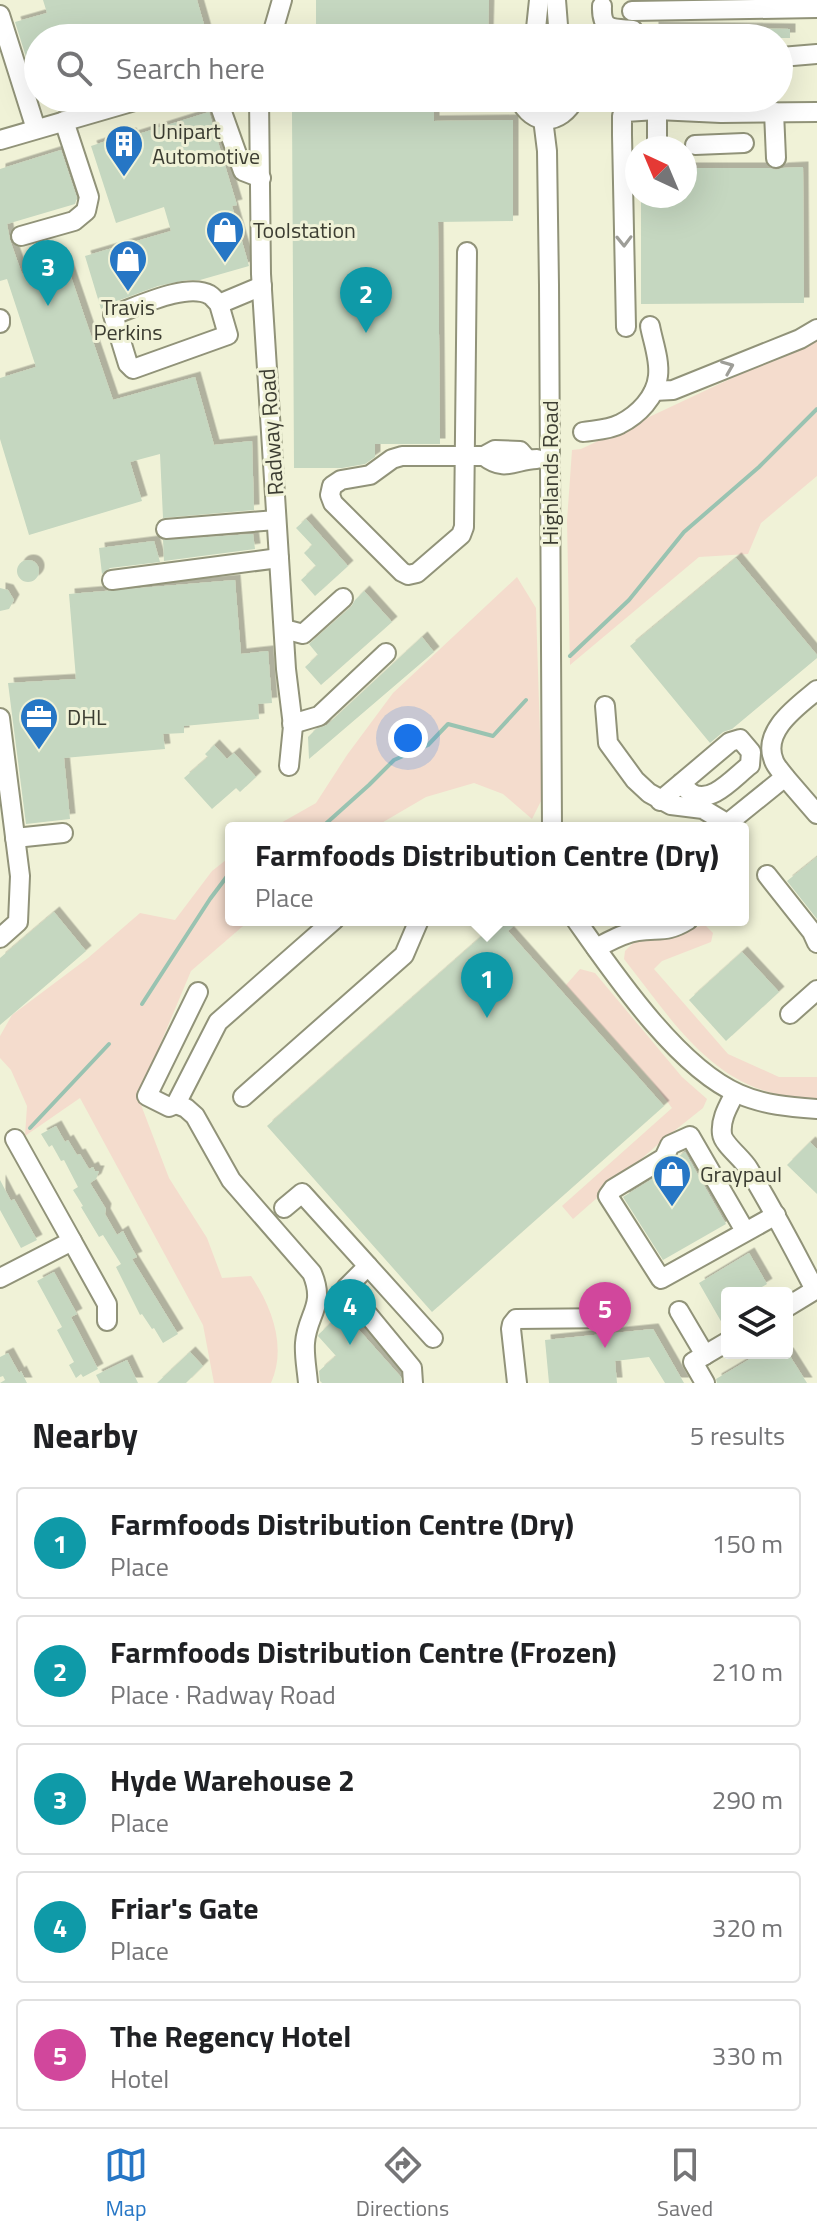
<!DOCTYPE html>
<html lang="en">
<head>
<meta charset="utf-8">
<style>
  body { margin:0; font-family:"Titillium Web",sans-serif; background:#f2f2f2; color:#202124 }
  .controls { position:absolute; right:24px; bottom:24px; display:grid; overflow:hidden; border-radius:8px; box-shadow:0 8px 32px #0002 }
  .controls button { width:72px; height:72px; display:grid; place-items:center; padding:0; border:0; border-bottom:2px solid #e0e0e0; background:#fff; color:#202124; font:40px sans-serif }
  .compass { position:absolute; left:625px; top:136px; width:72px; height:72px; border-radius:50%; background:#fff; box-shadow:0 8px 32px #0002; rotate:316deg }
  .you { position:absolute; left:408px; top:738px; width:28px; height:28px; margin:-20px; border:6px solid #fff; border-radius:50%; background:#1a73e8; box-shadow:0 0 0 12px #1a73e833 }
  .badge { display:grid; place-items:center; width:52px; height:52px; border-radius:50%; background:#2676c5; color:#fff; font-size:26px; font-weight:700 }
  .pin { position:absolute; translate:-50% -66px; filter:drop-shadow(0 2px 4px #0008) }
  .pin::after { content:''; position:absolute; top:42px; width:28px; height:24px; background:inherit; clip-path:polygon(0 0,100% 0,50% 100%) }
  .popup { position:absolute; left:225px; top:822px; width:524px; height:104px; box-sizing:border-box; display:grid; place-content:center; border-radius:8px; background:#fff; filter:drop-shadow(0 2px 6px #0005); font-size:26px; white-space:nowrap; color:#757577 }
  .popup b { font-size:30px; color:#202124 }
  .popup::after { content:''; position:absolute; left:50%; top:100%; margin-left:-16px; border:16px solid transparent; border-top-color:#fff }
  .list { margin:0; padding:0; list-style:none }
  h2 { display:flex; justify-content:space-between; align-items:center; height:104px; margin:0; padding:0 32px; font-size:34px }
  h2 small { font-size:26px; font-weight:400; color:#757577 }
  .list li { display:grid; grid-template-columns:52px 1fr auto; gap:24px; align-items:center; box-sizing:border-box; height:112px; margin:0 16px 16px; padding:0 16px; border:2px solid #e0e0e0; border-radius:8px }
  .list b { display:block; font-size:30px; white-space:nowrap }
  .list p { margin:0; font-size:26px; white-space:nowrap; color:#757577 }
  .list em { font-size:26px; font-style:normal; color:#757577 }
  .icon { flex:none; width:44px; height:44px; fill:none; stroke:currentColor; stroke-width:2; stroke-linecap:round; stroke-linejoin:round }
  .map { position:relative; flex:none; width:817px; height:1383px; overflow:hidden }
  .search { position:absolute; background:#fff; box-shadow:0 8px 32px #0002; left:24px; right:24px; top:24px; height:88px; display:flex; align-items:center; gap:20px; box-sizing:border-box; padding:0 28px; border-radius:44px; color:#757577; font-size:30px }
  .sheet { height:744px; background:#fff }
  nav { display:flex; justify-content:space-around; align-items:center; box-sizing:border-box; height:112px; border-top:2px solid #e0e0e0; background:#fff; font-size:22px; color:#757577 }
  nav a { display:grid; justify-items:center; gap:4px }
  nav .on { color:#2676c5 }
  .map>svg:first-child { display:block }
</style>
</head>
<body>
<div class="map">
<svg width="817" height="1383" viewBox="0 0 817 1383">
  <defs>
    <filter id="shadow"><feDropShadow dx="5.5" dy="-5.5" stdDeviation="0" flood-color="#0004"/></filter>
  </defs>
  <rect width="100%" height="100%" fill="#f0f2d7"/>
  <!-- green -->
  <g fill="#f4dccd">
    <polygon points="817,338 817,476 761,523 748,554 699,557 570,665 567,521 572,450 581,449"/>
    <polygon points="517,577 536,608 542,799 532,819 503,794 474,783 426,797 373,828 272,828 316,803 347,755 393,693"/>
    <path d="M 231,856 L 231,920 L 250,920 L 191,971 L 138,1097 L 169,1178 L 207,1238 L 222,1278 L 251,1276 C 272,1307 287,1347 271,1383 L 214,1383 L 203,1325 L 80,1098 L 25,1136 L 27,1106 L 11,1070 L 0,1058 L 0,1036 L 12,1015 L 88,958 L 140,913 L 175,920 L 212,871 Z"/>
    <path d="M 705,925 L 713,933 L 711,942 L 662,961 L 654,969 L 728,1054 L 779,1077 L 817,1077 L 817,1098 C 719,1100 677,1026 624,959 L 625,951 L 633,943 Z"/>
    <polygon points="580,969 595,973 682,1077 707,1099 703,1108 664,1139 573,1219 562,1206 672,1108 651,1080 566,985"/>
  </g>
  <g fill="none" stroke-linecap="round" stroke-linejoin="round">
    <!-- stream -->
    <g stroke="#99c3b1" stroke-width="4">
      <polyline points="570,656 629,600 684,532 759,467 817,409"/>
      <polyline points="321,828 369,785 394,760 428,745 448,724 493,736 526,700"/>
      <polyline points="142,1004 210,899 231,871"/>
      <polyline points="30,1128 109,1044"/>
    </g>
  </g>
  <!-- building -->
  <g fill="#c5d7c0" filter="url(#shadow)">
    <polygon points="43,0 197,0 208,38 38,38 38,95 15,22 47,13"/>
    <polygon points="316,0 489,0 488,37 316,37"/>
    <polygon points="653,27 790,29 790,38 653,38"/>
    <polygon points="434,110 434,121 513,120 513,221 438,222 440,444 375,444 375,457 365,464 342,468 294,468 292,111"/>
    <polygon points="209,112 237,205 232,206 249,266 200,280 187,280 158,286 109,304 101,309 85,256 171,231 164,207 116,223 91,146 131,133 132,136"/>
    <polygon points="61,150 77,198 75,204 7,224 10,240 22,274 65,259 113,400 195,377 214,445 252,441 254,510 163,518 160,454 130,462 142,501 29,535 0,439 0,378 36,367 7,279 0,281 0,169"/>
    <polygon points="803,167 804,303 641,304 641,196 685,196 685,168 769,168 776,170 783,168"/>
    <polygon points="306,519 348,566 315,596 301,580 316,566 304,553 312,545 296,528"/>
    <polygon points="253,534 255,549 164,561 163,540"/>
    <polygon points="154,541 160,562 110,568 102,574 99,548"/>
    <polygon points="736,558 817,655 817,658 732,729 723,732 710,743 630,646"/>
    <circle cx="28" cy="571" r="11"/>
    <polygon points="235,580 241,654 268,651 272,703 258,704 259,719 184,726 184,733 163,734 165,749 64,758 70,819 26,824 8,683 76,679 69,594"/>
    <polygon points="0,588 8,590 14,600 9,609 0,611"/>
    <polygon points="364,591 392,622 321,685 305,667 318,655 309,644 351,607 355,600"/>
    <polygon points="422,637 434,652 309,759 308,737 316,729 327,725"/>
    <polygon points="214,745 227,759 234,753 256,777 240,792 236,788 212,809 184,778 208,757 205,754"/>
    <polygon points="817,857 817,919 787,881"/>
    <polygon points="54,912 86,951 0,1025 0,958"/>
    <polygon points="484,920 520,920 508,931 664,1106 432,1312 267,1126 491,928"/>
    <polygon points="742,952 779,992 726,1041 689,1000"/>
    <polygon points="56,1126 65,1142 68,1140 77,1155 80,1154 89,1169 93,1167 95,1171 99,1171 96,1179 90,1183 106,1209 105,1214 117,1235 123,1231 128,1241 137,1257 132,1259 178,1334 163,1343 154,1328 152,1329 142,1314 140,1315 116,1267 121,1264 103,1235 99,1237 81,1207 83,1206 73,1190 78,1187 64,1160 61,1161 52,1145 49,1147 41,1134"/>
    <polygon points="810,1142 817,1149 817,1194 787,1165"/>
    <polygon points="685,1152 726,1224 663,1260 623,1197 670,1168 678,1157"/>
    <polygon points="0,1180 11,1201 14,1199 37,1240 21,1248 0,1210"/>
    <polygon points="749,1253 767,1284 752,1293 727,1293 726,1330 699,1283"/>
    <polygon points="54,1272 77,1314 71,1317 98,1369 83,1377 81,1374 76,1378 69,1365 74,1362 57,1330 62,1327 37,1281"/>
    <polygon points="343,1312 401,1377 401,1383 322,1383 320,1381 319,1371 336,1356 318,1336 319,1334"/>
    <polygon points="653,1329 684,1383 665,1383 649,1357 615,1361 617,1383 549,1383 545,1340"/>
    <polygon points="190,1352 203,1366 186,1383 157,1383"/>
    <polygon points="8,1353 19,1373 21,1371 27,1383 0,1383 5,1380 3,1376 0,1377 0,1357"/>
    <polygon points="760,1353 788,1353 807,1383 717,1383 716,1379"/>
    <polygon points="127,1360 138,1383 100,1383 96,1375"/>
  </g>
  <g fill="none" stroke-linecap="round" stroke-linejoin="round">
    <!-- minor casing -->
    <g stroke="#919379" stroke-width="22">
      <g id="minor">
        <polyline points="556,0 559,38"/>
        <path d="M 602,6 C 601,31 612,28 633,30"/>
        <polyline points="632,11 817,8"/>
        <polyline points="0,15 36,129"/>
        <polyline points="271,38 282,0"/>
        <polyline points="535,38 539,0"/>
        <polyline points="781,57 817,54"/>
        <polyline points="217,98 243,171 261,178"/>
        <polyline points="259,98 261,274 286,669 293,726 289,766"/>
        <path d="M 519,98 C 532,127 561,126 575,98"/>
        <polyline points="657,110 657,148"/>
        <polyline points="774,112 776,158"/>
        <polyline points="543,119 547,151 549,285 552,828"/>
        <polyline points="0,140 145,98"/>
        <polyline points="695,145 744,143"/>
        <polyline points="21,236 74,221 86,211 89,197 64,121"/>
        <polyline points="467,252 464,527 461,535 417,573 408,575 402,572 333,503 330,495 332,486 341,480 370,475 392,459 402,456 484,456 495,450 520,451 527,459"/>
        <path d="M 219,304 C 218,303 211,295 210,295 C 186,282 137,307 113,315 L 128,364 L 133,369 L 228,335 L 219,304 L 262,286"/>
        <polyline points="0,319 0,323"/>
        <polyline points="626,327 622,135 622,116 625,112 657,110 721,113 817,112"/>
        <polyline points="654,391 673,390 800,339 817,329"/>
        <path d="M 583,432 C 595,430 609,430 620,424 C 638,415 656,397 658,376 C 660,360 653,342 650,326"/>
        <path d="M 484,456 C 505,473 516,459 537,459"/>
        <polyline points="166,529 276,520"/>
        <polyline points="112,580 279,558"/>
        <polyline points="284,629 303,634 343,598"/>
        <polyline points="605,706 608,743 635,780 649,793 671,805 703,809 728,824"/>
        <polyline points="0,718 20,876 18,922 0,938"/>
        <polyline points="292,724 319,716 386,653"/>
        <polyline points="785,777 817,814"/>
        <path d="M 660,801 L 730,742 L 740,739 L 751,752 L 750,765 C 735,776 711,806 691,793 C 687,790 684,786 681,783"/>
        <path d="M 726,828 L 733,819 L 785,777 C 782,772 776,767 774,761 C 761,731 798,706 817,690"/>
        <polyline points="15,838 63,833"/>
        <polyline points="767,875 812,932 817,943"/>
        <path d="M 576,920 C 614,974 678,1068 739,1094 C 764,1105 790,1107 817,1109"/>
        <path d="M 596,948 C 610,941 623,933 638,931 C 660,928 667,933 688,920"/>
        <polyline points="198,992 147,1096 169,1107 176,1104 218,1022 334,920"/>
        <polyline points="790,1014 817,990"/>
        <path d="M 735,1093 C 729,1105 720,1119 722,1134 C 723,1144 742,1158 748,1168 C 772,1208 794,1249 815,1290 L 787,1307"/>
        <polyline points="243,1097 404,955 419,920"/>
        <path d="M 176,1104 L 186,1108 L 195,1116 L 231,1180 L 312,1273 C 326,1306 307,1314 305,1343 C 304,1356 307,1370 308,1383"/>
        <polyline points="284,1208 302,1193 368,1266"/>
        <polyline points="745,1231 690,1136 670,1145 664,1158 613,1189 608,1196 661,1279 776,1215"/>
        <polyline points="72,1241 107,1304 107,1321"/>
        <polyline points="0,1278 72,1241 15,1139"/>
        <polyline points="679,1311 705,1355"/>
        <polyline points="413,1383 412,1368 346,1288 368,1266 433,1338"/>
        <polyline points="517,1383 511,1329 512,1324 516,1319 616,1318"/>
        <polyline points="705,1383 693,1362 727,1342"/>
      </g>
    </g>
    <!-- minor -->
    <use href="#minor" stroke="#fff" stroke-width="18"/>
  </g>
  <!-- one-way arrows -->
  <defs><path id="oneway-chevron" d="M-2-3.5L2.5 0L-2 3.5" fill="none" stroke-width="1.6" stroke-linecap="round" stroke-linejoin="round" transform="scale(2)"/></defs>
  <g stroke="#9e9e98">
    <use href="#oneway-chevron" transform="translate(624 241) rotate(89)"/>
    <use href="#oneway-chevron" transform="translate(728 367) rotate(-22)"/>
  </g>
  <!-- icons -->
  <defs>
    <g id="building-pin" transform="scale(2)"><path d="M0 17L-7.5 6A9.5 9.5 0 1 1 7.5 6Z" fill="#2676c5" stroke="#f0f2d7"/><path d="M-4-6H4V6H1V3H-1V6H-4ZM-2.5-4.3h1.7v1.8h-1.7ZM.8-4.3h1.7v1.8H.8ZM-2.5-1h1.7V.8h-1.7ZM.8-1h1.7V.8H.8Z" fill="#fff"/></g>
    <g id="shop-pin" transform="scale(2)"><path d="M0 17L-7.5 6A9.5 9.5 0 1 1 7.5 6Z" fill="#2676c5" stroke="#f0f2d7"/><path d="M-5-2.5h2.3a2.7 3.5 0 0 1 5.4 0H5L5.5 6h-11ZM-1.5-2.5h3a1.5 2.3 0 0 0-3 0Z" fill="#fff"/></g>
    <g id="office-pin" transform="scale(2)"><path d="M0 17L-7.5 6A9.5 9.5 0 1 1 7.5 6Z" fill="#2676c5" stroke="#f0f2d7"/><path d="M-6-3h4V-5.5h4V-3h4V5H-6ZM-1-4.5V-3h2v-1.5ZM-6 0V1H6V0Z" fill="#fff"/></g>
  </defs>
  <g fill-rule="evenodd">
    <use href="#building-pin" x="124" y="144"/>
    <use href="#shop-pin" x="225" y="230"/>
    <use href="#shop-pin" x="128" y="259"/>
    <use href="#office-pin" x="39" y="717"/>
    <use href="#shop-pin" x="672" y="1174"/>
  </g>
  <g text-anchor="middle" stroke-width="6" stroke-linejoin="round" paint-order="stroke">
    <!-- poi labels -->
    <g font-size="22" fill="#3c3d32" stroke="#f0f2d7" text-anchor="start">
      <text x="152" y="139">Unipart<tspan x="152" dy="25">Automotive</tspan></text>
      <text x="253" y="238">Toolstation</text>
      <text x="128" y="315" text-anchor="middle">Travis<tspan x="128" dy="25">Perkins</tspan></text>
      <text x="67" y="725">DHL</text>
      <text x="700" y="1182">Graypaul</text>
    </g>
    <!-- street labels -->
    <g font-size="22" fill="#3c3d32" stroke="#f0f2d7">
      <text transform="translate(271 432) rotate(-94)" y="8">Radway Road</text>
      <text transform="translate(550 473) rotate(-90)" y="8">Highlands Road</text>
    </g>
  </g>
</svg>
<div class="controls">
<button><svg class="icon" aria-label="layers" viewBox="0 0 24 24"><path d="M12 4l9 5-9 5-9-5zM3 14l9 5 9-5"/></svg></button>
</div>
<svg class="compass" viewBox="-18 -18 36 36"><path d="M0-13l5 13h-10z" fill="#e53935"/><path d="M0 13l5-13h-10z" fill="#757577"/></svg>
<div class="you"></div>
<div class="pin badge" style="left:487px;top:1018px;background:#0f9aa8">1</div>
<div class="popup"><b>Farmfoods Distribution Centre (Dry)</b>Place</div>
<div class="pin badge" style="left:366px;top:333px;background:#0f9aa8">2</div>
<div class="pin badge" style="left:48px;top:306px;background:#0f9aa8">3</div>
<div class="pin badge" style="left:350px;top:1345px;background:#0f9aa8">4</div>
<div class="pin badge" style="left:605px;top:1348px;background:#d1479c">5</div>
<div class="search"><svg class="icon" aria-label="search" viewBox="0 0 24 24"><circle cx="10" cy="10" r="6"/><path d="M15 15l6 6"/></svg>Search here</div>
</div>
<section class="sheet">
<h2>Nearby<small>5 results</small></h2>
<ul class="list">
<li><span class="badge" style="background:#0f9aa8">1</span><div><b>Farmfoods Distribution Centre (Dry)</b><p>Place</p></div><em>150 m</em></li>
<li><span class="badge" style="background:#0f9aa8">2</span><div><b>Farmfoods Distribution Centre (Frozen)</b><p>Place · Radway Road</p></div><em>210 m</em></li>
<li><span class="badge" style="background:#0f9aa8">3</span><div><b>Hyde Warehouse 2</b><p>Place</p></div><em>290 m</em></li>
<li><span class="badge" style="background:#0f9aa8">4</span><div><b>Friar's Gate</b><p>Place</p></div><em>320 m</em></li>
<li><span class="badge" style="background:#d1479c">5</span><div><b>The Regency Hotel</b><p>Hotel</p></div><em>330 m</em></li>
</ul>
</section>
<nav>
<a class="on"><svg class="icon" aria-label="map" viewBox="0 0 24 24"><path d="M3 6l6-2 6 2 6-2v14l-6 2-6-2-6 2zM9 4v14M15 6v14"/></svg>Map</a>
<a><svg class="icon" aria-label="directions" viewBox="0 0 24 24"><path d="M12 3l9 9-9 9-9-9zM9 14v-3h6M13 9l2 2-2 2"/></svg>Directions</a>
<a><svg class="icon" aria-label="saved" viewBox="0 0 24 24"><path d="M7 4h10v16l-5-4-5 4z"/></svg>Saved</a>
</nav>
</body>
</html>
